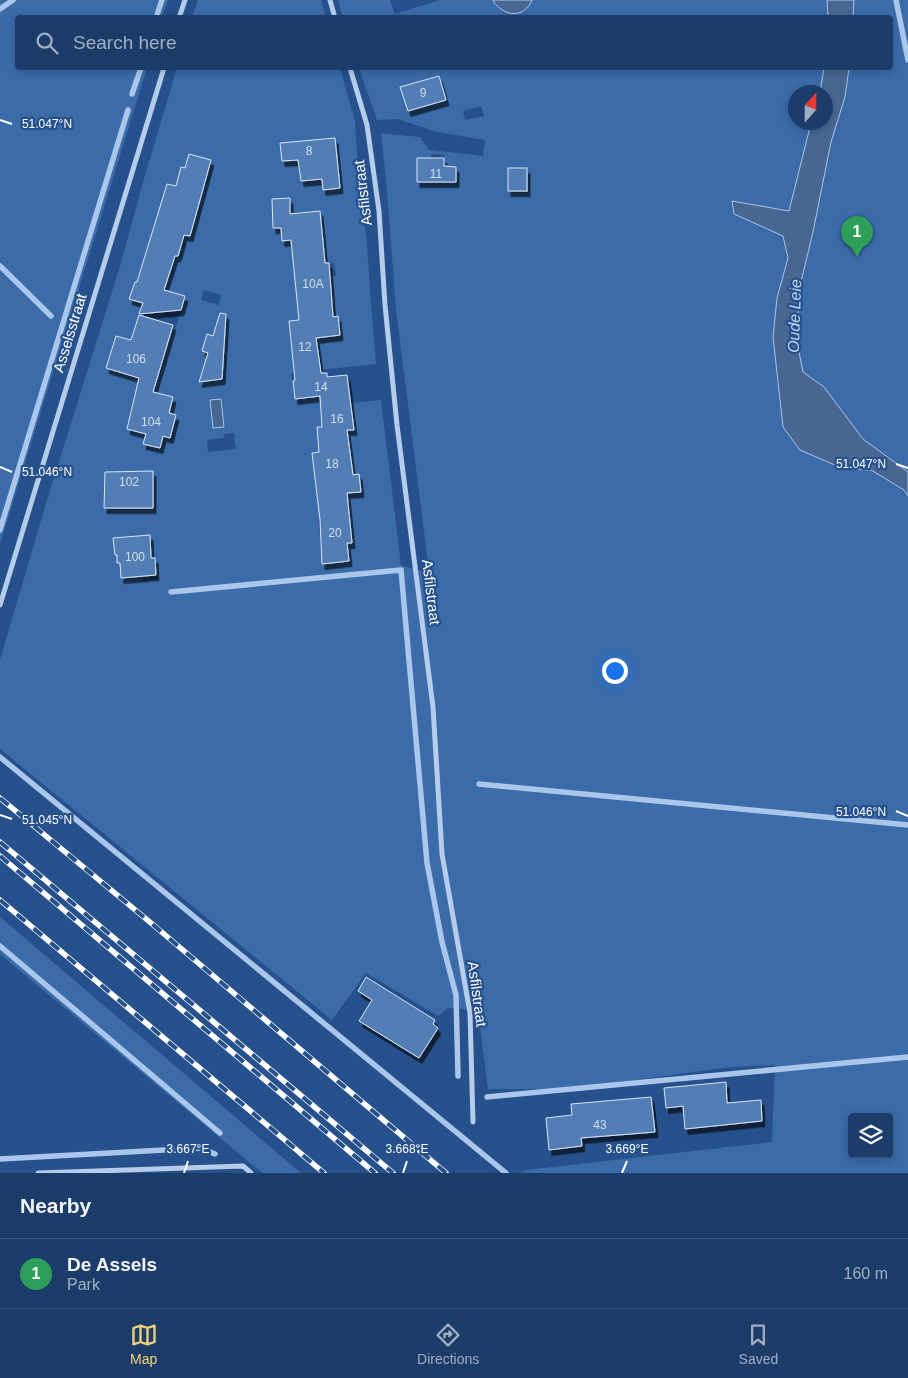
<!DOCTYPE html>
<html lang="en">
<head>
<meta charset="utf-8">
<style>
  body { margin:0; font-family:Helvetica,sans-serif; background:#294871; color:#f1f3f6 }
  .controls { position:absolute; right:15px; bottom:15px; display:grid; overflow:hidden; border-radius:5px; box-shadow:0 2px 8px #0003 }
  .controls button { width:45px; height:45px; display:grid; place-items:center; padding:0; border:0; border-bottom:1px solid #3a567d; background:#1c3d69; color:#f1f3f6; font:25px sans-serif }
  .compass { position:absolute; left:788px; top:85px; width:45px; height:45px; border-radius:50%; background:#1c3d69; box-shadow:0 2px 8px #0003; rotate:21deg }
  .you { position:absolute; left:614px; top:670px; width:18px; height:18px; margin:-12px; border:4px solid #fff; border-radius:50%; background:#1a73e8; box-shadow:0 0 0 8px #1a73e833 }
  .badge { display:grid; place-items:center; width:32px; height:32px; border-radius:50%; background:#f3d37a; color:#fff; font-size:16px; font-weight:700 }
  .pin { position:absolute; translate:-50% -41px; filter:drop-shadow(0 1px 2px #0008) }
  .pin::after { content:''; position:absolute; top:26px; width:18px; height:15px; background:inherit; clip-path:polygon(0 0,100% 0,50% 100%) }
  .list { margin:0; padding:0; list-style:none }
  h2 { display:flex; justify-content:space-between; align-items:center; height:65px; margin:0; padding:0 20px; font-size:21px }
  h2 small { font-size:16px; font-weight:400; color:#a0aec0 }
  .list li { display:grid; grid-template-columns:32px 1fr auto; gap:15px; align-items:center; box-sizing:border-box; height:70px; padding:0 20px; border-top:1px solid #3a567d }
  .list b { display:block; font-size:19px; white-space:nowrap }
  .list p { margin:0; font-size:16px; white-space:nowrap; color:#a0aec0 }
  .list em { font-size:16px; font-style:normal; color:#a0aec0 }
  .icon { flex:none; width:28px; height:28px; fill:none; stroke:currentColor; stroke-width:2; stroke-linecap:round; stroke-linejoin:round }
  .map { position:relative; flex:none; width:908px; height:1173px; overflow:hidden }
  .search { position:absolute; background:#1c3d69; box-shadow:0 2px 8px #0003; left:15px; right:15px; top:15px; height:55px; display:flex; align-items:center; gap:12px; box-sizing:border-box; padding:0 18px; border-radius:5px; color:#a0aec0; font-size:19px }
  .sheet { height:135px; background:#1c3d69 }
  nav { display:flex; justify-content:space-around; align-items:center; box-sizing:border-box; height:70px; border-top:1px solid #3a567d; background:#1c3d69; font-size:14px; color:#a0aec0 }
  nav a { display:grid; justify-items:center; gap:2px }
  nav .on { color:#f3d37a }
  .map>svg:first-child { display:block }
</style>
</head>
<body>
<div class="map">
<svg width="908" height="1173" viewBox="0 0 908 1173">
  <defs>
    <filter id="shadow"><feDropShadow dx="3" dy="5.5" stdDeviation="0" flood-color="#0009"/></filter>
  </defs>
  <rect width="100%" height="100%" fill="#26518c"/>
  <!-- green -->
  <g fill="#3b6ba9" fill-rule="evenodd">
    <polygon points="0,0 168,0 162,17 18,18 18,68 147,68 0,544"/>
    <polygon points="198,0 321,0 326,17 192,17"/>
    <polygon points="338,0 390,0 395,14 440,0 827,0 828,17 343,18"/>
    <polygon points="854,0 908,0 908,472 863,439 824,387 803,372 796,337 801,282 813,232 831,142 845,97 849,68 890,68 890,18 853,17"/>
    <path d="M 177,68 L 340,68 L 355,121 L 359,186 L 367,243 L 371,305 L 376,364 L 291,373 L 295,399 L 349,393 L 350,403 L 381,400 L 401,565 L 416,570 L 427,572 L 428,563 L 396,310 L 387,190 L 381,133 L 420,137 L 429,150 L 483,156 L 485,140 L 437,132 L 398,119 L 377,120 L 359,68 L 824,68 L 820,92 L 796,92 L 796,122 L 811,123 L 789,211 L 732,201 L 734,214 L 783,236 L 788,258 L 777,298 L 773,337 L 783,427 L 844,469 L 871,470 L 904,490 L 908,496 L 908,1173 L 519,1173 L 525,1170 L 772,1142 L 775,1065 L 731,1067 L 570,1089 L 488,1089 L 478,1010 L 448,1008 L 438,1016 L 366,973 L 332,1020 L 0,749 L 0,660 L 44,510 L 120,266 L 145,175 ZM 438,76 L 445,100 L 408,111 L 401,87 ZM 481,106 L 484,116 L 465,120 L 463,111 ZM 431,154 L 444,154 L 444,166 L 456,167 L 455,182 L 417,182 L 417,158 L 431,158 ZM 181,167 L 207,175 L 200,200 L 161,205 L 167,184 L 176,186 ZM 289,198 L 290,214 L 320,211 L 323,240 L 314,242 L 313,238 L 282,241 L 281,228 L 273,228 L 272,199 ZM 334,263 L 336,276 L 330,276 L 331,297 L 297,300 L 294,266 ZM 135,282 L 185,297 L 175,330 L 138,319 L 143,303 L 129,299 ZM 204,290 L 221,295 L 219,305 L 201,300 ZM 338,316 L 316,338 L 319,357 L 290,321 ZM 208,334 L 224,339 L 222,379 L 200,382 L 208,353 L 203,351 ZM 116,336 L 165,350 L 134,377 L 106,368 ZM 135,395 L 155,400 L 169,413 L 176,415 L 170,438 L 163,436 L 160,448 L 144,444 L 146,434 L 127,429 ZM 351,410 L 354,430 L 318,434 L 317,427 L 322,427 ZM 234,433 L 236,449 L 208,452 L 207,440 L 224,438 L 224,434 ZM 312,453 L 353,475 L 361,491 L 317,496 ZM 153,471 L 153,508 L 104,507 L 106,472 ZM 349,517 L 352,542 L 347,543 L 322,564 L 319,522 L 317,520 ZM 150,535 L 151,558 L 155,558 L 158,579 L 143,581 L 142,576 L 121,578 L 120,563 L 117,563 L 117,561 L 120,561 L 119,555 L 115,555 L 114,538 ZM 852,1117 L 889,1117 L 889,1154 L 852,1154 Z"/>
    <polygon points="0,917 301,1173 262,1173 0,954"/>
  </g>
  <!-- water -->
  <g fill="#496792" stroke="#aac7eb">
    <path d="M 493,0 L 532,0 C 530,5 526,10 521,12 C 511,17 497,9 493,0 Z"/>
    <polygon points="827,0 854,0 853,17 828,17"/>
    <polygon points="824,68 849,68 845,97 831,142 813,232 801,282 796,337 803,372 824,387 863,439 908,472 908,496 904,490 871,470 844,469 800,450 783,427 773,337 777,298 788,258 783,236 734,214 732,201 789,211 811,123 826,122 826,92 820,92"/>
    <polygon points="221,399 224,427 213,428 210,400"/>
  </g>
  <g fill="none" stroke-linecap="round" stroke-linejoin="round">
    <!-- stream -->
    <g stroke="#aac7eb" stroke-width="5.5">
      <polyline points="896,0 908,60"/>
      <polyline points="0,9 13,0"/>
      <polyline points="156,18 162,0"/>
      <polyline points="132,94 141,68"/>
      <polyline points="0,266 51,316"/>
      <polyline points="0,530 128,110"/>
      <polyline points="171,592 401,570 427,863 442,942 456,995 458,1076"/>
      <polyline points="0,757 506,1173"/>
      <polyline points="479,784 908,825"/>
      <polyline points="0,946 220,1133"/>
      <polyline points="487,1097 908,1057"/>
      <polyline points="0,1159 201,1148 215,1154"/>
    </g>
  </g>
  <!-- building -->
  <g fill="#537db5" stroke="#dae7f8" filter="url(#shadow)">
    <polygon points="439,76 446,100 408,111 400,87"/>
    <polygon points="335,138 340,188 323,190 322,179 301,181 298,160 282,161 280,143"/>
    <polygon points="189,154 211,160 190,236 184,235 178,256 175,256 164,290 185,296 181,310 139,314 143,303 129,299 135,282 137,282 167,184 176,186 181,167 185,168"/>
    <polygon points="417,158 444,158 444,166 456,167 456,182 417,182"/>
    <rect x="508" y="168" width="19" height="23"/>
    <polygon points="290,198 290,214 320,211 325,263 329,263 333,317 338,316 340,335 316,338 321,373 327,373 327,377 347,375 354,430 347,430 353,475 359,474 361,492 347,493 352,543 347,543 349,561 322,564 320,520 312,453 319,452 317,427 322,427 320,396 295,399 293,381 295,380 289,321 299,320 291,240 282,241 281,228 273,228 272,199"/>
    <polygon points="220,313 226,314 222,379 199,382 208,353 202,351 207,334 213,336"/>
    <polygon points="139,315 173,325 153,392 173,397 169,413 176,415 170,438 163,436 160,448 143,444 146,434 127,429 139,378 106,368 116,336 131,340"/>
    <polygon points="153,471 153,508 104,508 105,472"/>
    <polygon points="150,535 151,558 155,558 156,575 121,578 120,563 117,563 117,555 115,555 113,538"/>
    <polygon points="366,977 435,1020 433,1024 438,1028 419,1058 359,1021 372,1000 358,991"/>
    <polygon points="726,1082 727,1103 761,1100 762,1121 685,1129 683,1106 666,1108 664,1088"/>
    <polygon points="651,1097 655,1132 581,1138 582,1146 549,1150 546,1118 572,1115 571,1104"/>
  </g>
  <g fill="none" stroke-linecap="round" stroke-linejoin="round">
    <!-- street -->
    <g stroke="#b5ccea" stroke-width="5">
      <polyline points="330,0 335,18"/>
      <polyline points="179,18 185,0"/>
      <polyline points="350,68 367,125 379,211 385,305 397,425 433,707 442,854 470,1013 473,1122"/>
      <polyline points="0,605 164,68"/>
      <polyline points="38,1173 243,1166 251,1173"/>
    </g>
    <!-- rail casing -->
    <g stroke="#fff" stroke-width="5.5">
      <g id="rail">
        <polyline points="0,798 151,923 446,1173"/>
        <polyline points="0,842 393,1173"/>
        <polyline points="0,856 375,1173"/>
        <polyline points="0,900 324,1173"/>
      </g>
    </g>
    <!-- rail -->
    <use href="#rail" stroke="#26518c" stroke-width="4" stroke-dasharray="11" stroke-linecap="butt"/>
  </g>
  <!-- ticks -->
  <path fill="none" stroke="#fff" stroke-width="2" d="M 0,120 L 12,124M 896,464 L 908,468M 0,467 L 12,472M 896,811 L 908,816M 0,815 L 12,819M 184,1173 L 188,1161M 403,1173 L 407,1161M 622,1173 L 627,1161"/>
  <g text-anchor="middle" stroke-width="4.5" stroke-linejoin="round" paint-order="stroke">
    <!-- number labels -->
    <g font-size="12" fill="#d4deec">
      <text x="423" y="97">9</text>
      <text x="309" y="155">8</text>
      <text x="436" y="178">11</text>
      <text x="313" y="288">10A</text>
      <text x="305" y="351">12</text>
      <text x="136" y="363">106</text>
      <text x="321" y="391">14</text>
      <text x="337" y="423">16</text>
      <text x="151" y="426">104</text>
      <text x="332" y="468">18</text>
      <text x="129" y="486">102</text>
      <text x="335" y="537">20</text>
      <text x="135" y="561">100</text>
      <text x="600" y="1129">43</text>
    </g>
    <!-- street labels -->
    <g font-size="15" fill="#fff" stroke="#26518c">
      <text transform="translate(363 193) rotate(-97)" y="5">Asfilstraat</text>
      <text transform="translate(70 333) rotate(-73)" y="5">Asselsstraat</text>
      <text transform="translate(431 592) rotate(83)" y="5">Asfilstraat</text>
      <text transform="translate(477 994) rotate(82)" y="5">Asfilstraat</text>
    </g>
    <!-- water labels -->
    <g font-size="16" font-style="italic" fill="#c1d6f1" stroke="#26518c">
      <text transform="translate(794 316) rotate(-88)" y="6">Oude Leie</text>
    </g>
  </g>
  <g font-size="12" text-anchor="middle" fill="#fff" stroke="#26518c" stroke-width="4.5" stroke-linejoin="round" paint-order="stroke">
    <text x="47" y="128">51.047°N</text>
    <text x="861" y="468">51.047°N</text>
    <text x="47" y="476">51.046°N</text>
    <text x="861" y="816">51.046°N</text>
    <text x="47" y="824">51.045°N</text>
    <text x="188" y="1153">3.667°E</text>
    <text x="407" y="1153">3.668°E</text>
    <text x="627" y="1153">3.669°E</text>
  </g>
</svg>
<div class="controls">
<button><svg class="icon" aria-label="layers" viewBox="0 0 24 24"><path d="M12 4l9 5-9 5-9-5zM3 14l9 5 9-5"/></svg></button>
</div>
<svg class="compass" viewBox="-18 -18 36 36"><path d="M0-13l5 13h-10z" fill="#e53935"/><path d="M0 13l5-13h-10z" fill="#a0aec0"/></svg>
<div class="you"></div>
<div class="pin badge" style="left:857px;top:257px;background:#2e9e5b">1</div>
<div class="search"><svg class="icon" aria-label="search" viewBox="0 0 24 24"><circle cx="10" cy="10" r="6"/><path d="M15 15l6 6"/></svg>Search here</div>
</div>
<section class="sheet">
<h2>Nearby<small></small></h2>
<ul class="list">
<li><span class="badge" style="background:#2e9e5b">1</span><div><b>De Assels</b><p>Park</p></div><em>160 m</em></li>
</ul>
</section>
<nav>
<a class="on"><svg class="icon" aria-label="map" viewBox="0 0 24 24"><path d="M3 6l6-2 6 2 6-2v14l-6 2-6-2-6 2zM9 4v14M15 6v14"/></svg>Map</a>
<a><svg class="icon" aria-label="directions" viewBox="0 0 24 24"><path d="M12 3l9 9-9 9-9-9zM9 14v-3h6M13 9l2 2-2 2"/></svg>Directions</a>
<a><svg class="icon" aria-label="saved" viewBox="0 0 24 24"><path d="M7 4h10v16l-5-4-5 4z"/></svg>Saved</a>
</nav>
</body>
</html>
